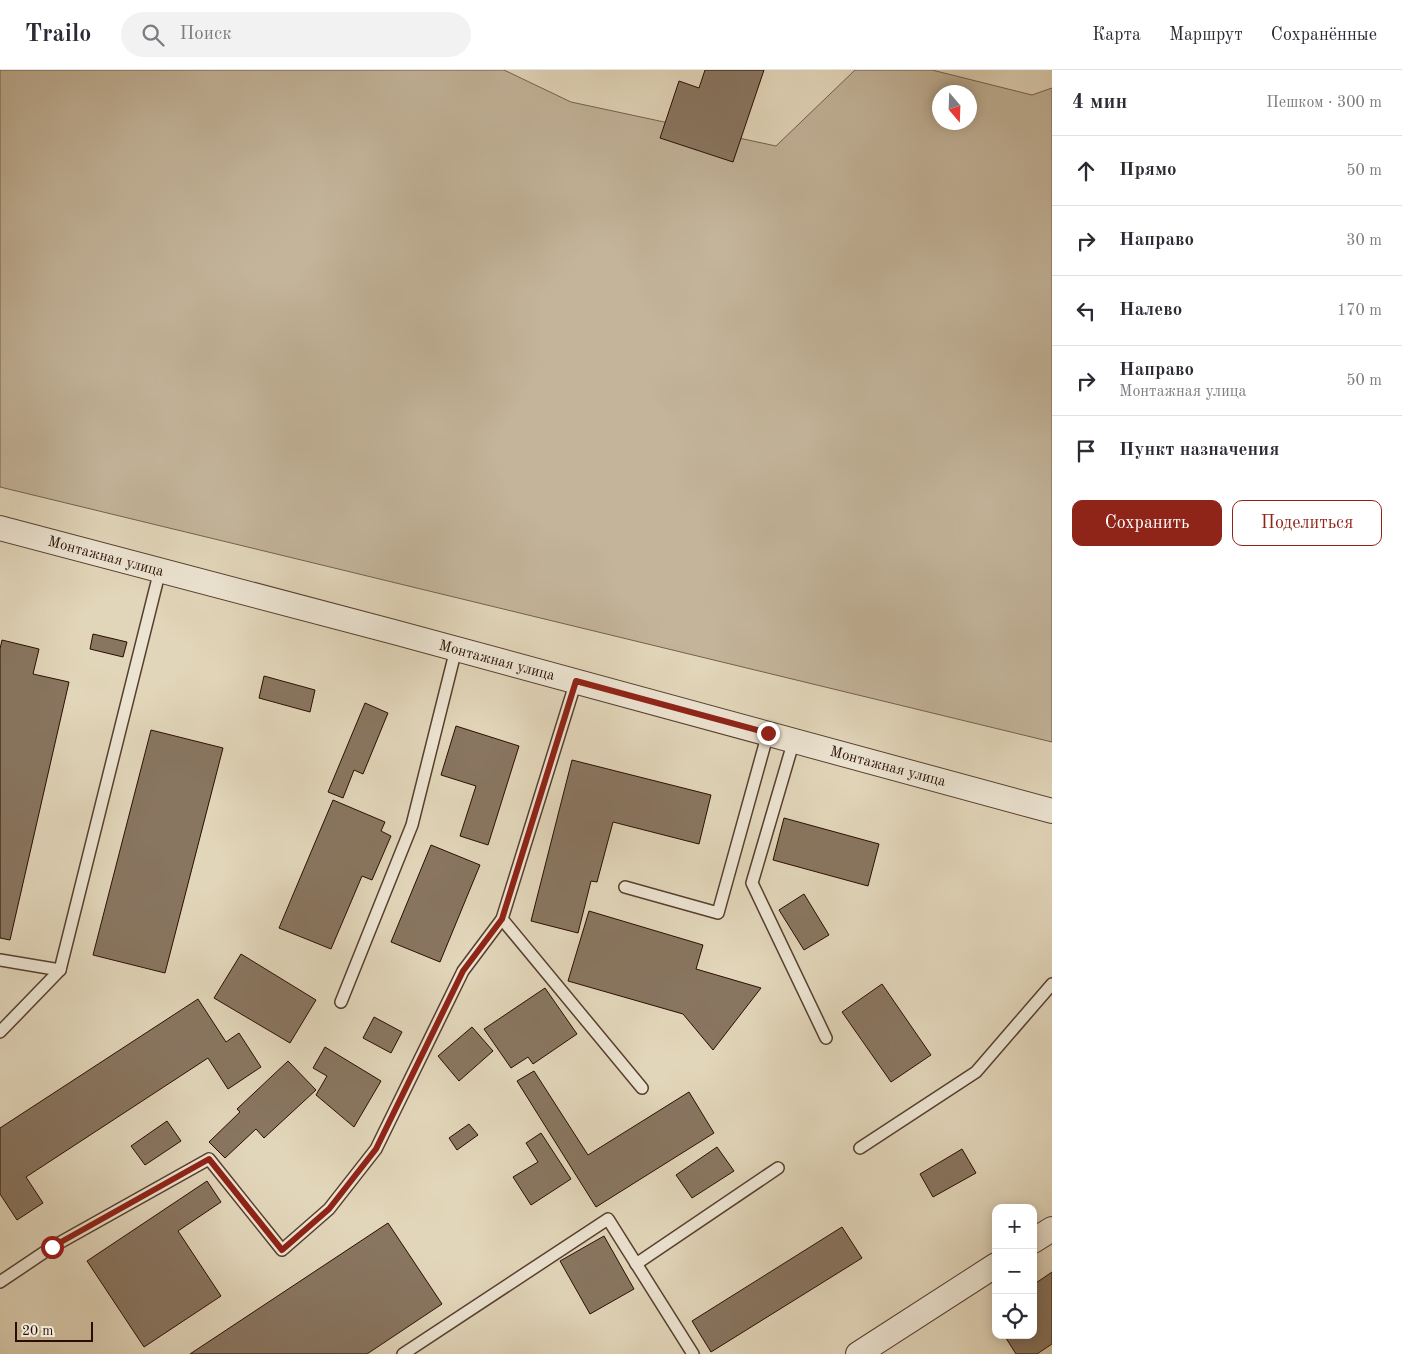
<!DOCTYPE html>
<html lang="ru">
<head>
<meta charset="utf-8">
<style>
  body { margin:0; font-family:"Old Standard TT",serif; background:#f2f2f3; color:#2b2b33 }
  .controls { position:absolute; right:15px; bottom:15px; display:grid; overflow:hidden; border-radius:10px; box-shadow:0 2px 12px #0003 }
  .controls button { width:45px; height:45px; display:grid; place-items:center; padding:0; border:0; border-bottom:1px solid #e1e1e2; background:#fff; color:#2b2b33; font:25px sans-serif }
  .compass { position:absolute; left:932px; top:15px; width:45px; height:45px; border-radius:50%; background:#fff; box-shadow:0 2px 12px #0003; rotate:161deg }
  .scale { position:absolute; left:15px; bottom:12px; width:78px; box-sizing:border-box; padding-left:5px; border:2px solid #290d00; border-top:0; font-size:14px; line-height:18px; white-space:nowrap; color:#290d00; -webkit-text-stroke:4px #ece4d2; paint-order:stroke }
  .stop { position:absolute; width:15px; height:15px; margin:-11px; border:4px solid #8f2418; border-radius:50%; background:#fff }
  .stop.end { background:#8f2418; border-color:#fff; box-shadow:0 1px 5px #0008 }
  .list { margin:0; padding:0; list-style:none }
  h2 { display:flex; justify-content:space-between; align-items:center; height:65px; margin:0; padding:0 20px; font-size:21px }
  h2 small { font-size:16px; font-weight:400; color:#7c7c81 }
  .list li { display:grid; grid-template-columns:32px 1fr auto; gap:15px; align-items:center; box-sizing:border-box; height:70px; padding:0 20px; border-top:1px solid #e1e1e2 }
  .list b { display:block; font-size:19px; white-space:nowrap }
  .list p { margin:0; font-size:16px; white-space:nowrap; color:#7c7c81 }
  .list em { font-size:16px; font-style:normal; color:#7c7c81 }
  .actions { display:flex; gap:10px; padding:15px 20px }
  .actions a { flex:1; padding:11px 0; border:1px solid #8f2418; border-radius:10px; text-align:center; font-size:18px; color:#8f2418 }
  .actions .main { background:#8f2418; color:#fff }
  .icon { flex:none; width:28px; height:28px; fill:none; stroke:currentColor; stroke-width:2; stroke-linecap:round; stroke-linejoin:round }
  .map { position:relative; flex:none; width:1052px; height:1284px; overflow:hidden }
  header { display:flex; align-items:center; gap:30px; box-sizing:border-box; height:70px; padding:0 25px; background:#fff; border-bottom:1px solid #e1e1e2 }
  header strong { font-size:24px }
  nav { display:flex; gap:28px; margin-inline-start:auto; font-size:18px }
  .search { width:350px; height:45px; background:#f2f2f3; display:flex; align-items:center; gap:12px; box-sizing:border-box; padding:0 18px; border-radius:28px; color:#7c7c81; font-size:19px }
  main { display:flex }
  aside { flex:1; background:#fff }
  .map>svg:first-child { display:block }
</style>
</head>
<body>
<header>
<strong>Trailo</strong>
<div class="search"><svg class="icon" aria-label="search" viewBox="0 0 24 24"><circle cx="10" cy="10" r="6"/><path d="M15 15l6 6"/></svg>Поиск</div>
<nav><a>Карта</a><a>Маршрут</a><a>Сохранённые</a></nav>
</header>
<main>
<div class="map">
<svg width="1052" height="1284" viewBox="0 0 1052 1284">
  <rect width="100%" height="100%" fill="#e2d6ba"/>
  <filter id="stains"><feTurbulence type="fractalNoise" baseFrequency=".004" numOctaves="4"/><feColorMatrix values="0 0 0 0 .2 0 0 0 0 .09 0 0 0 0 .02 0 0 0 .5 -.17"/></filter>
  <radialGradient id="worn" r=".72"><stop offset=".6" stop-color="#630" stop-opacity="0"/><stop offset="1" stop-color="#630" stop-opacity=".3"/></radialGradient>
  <!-- green -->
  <path fill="#c3b49a" stroke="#76604d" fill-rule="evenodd" d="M 0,0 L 504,0 L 571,32 L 776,76 L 855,0 L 932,0 L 1032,25 L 1052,18 L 1052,672 L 0,417 ZM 939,22 L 969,22 L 969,52 L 939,52 Z"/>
  <!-- building -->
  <g fill="#897661" stroke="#290d00">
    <polygon points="705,0 764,0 733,92 660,68 679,11 699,18"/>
    <polygon points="93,564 127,572 123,587 90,579"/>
    <polygon points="2,570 39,579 33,604 69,612 10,870 0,868 0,579"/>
    <polygon points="264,606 315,620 310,642 259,628"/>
    <polygon points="365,633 388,643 363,704 354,700 343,728 328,722"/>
    <polygon points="456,656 519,676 488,775 460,766 476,716 441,705"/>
    <polygon points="151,660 223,678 165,903 93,885"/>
    <polygon points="572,690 711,725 699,774 613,752 597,812 591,811 578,863 531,851"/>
    <polygon points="333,730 385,752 381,761 391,766 372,810 362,806 331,879 279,858"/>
    <polygon points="784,748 879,774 868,816 773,790"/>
    <polygon points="431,775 480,795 440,892 391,872"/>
    <polygon points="804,824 829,865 804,880 779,840"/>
    <polygon points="589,841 703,875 696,899 761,918 713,980 683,944 568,911"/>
    <polygon points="241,884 316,930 290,973 214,928"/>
    <polygon points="882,914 931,985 891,1012 842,942"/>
    <polygon points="545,918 577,964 533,994 528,987 511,998 484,959"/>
    <polygon points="198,929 226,972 239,963 261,997 228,1019 208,988 26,1107 43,1133 17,1150 0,1124 0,1058"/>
    <polygon points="374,947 402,962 391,983 363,968"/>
    <polygon points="472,957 493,981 459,1011 438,986"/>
    <polygon points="325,977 381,1011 354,1057 316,1025 327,1006 313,998"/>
    <polygon points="288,991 316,1020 264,1068 256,1059 225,1088 209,1072 240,1042 237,1039"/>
    <polygon points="534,1001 588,1085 689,1022 714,1063 596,1137 517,1011"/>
    <polygon points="167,1051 181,1071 145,1095 131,1076"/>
    <polygon points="469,1054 478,1065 457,1080 449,1068"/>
    <polygon points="541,1063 571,1109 531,1135 513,1107 538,1092 526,1073"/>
    <polygon points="717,1077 734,1101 692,1128 676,1105"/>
    <polygon points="962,1079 976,1103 933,1127 920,1104"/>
    <polygon points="207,1111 221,1132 178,1161 221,1226 144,1277 87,1191"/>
    <polygon points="388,1153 442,1234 367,1284 190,1284"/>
    <polygon points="842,1157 862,1188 711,1282 692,1251"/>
    <polygon points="604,1166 634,1219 590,1244 560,1191"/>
    <polygon points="1052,1202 1052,1274 1037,1284 1016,1284 1004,1265 1033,1265 1033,1215"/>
  </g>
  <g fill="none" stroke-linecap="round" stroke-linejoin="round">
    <!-- service casing -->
    <g stroke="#573f2e" stroke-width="14">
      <g id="service">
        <polyline points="576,611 502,849 642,1018"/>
        <polyline points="794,670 752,813 826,968"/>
        <polyline points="625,817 718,843 768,663"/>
        <polyline points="0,890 60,900"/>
        <polyline points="341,932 412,755 456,579"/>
        <polyline points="0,962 60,900 160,500"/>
        <polyline points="860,1078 976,1002 1052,914"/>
        <polyline points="636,1194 778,1098"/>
        <polyline points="0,1212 52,1177 209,1089 282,1180 329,1139 376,1079 463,901 502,849"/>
        <polyline points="403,1284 608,1149 693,1284"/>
      </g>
    </g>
    <!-- minor casing -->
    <g stroke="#573f2e" stroke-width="26">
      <g id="minor">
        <polyline points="0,458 394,562 1052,741"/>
        <polyline points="1033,1171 1052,1159"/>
        <polyline points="858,1284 996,1195"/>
      </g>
    </g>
    <!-- service -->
    <use href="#service" stroke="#ece4d2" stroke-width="11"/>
    <!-- minor -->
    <use href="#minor" stroke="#ece4d2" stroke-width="24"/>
  </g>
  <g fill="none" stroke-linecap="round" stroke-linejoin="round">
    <!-- route -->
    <polyline stroke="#8f2418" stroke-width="6" points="52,1177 209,1089 282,1180 329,1139 376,1079 463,901 502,849 576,611 768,663"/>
  </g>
  <g text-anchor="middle" stroke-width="5" stroke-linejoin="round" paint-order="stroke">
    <!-- street labels -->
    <g font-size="15" fill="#290d00" stroke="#ece4d2">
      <text transform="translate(106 486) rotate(15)" y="5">Монтажная улица</text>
      <text transform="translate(497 590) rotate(15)" y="5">Монтажная улица</text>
      <text transform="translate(888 696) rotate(15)" y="5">Монтажная улица</text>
    </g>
  </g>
  <rect width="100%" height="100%" filter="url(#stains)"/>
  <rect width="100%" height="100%" fill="url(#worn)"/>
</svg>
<div class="controls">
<button>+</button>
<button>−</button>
<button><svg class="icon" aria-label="locate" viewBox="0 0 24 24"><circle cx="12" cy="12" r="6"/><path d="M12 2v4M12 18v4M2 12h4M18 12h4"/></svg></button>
</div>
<svg class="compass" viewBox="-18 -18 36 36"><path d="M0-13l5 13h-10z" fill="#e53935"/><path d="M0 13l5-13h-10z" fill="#7c7c81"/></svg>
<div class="scale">20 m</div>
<div class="stop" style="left:52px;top:1177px"></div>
<div class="stop end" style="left:768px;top:663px"></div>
</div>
<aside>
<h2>4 мин<small>Пешком · 300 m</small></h2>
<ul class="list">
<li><svg class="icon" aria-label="ahead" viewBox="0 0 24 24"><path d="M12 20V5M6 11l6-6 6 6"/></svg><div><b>Прямо</b></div><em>50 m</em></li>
<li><svg class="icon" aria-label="right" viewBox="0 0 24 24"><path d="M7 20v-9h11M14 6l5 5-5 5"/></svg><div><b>Направо</b></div><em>30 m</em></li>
<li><svg class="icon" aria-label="left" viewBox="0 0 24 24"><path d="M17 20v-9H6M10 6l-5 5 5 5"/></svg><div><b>Налево</b></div><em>170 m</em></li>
<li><svg class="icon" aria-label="right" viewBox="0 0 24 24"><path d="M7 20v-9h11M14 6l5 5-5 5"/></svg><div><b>Направо</b><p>Монтажная улица</p></div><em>50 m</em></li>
<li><svg class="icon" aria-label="arrive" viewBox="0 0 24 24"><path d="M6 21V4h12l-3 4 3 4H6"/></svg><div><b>Пункт назначения</b></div></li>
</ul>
<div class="actions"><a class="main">Сохранить</a><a>Поделиться</a></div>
</aside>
</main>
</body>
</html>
